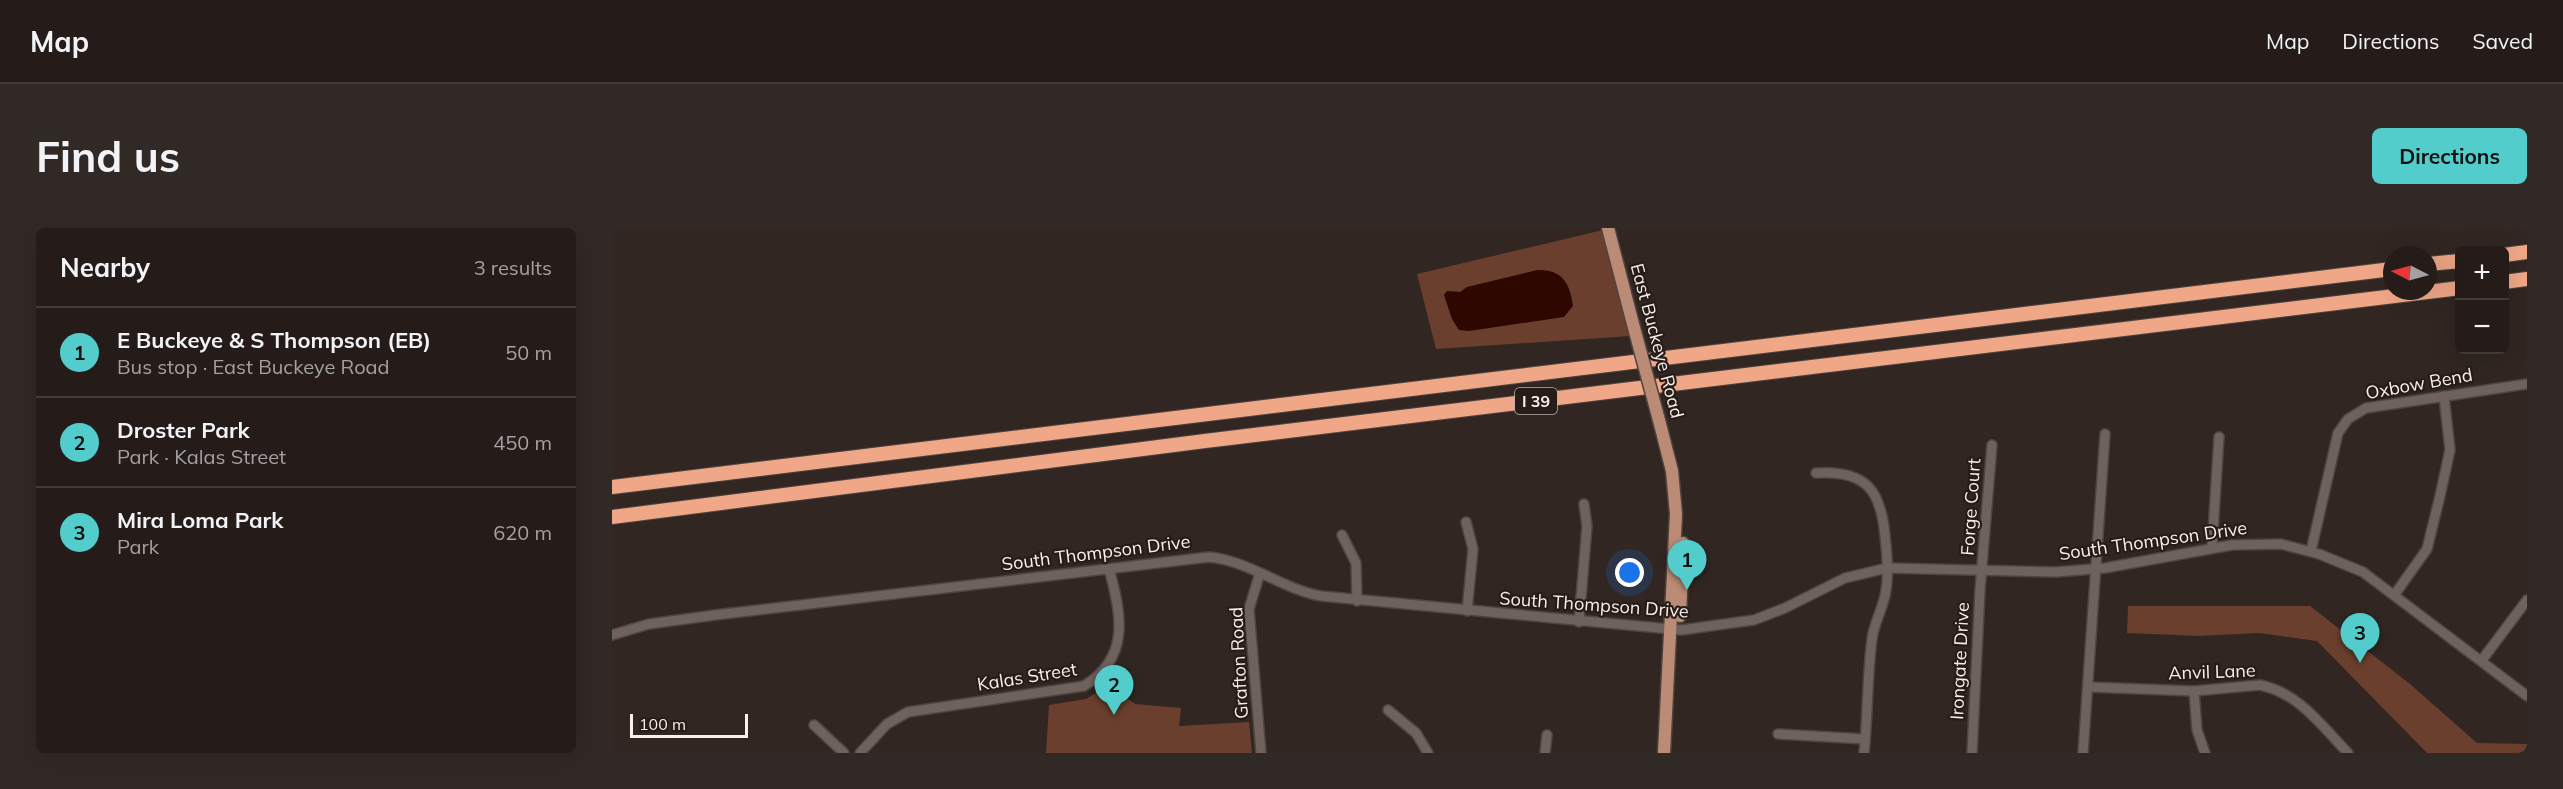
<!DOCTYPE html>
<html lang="en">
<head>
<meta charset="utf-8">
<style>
  body { margin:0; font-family:Mulish,sans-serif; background:#312926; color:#f1f3f6 }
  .controls { position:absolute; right:18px; top:18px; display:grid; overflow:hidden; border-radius:9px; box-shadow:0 6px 24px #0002 }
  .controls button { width:54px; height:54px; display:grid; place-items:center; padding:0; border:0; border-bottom:2px solid #423a38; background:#251c19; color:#f1f3f6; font:30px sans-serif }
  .compass { position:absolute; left:1771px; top:18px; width:54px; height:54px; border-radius:50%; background:#251c19; box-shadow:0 6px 24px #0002; rotate:276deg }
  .scale { position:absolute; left:18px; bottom:15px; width:118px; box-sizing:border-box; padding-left:6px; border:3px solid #f8f0ed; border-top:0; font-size:16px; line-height:21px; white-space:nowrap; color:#f8f0ed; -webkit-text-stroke:4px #271c17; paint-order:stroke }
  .you { position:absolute; left:1018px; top:345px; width:21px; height:21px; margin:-15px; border:4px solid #fff; border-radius:50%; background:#1a73e8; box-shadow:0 0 0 9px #1a73e833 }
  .badge { display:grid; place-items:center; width:39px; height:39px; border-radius:50%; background:#52cdcc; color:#111; font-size:20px; font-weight:700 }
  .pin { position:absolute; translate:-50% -50px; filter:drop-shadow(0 2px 3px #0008) }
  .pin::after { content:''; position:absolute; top:32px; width:21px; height:18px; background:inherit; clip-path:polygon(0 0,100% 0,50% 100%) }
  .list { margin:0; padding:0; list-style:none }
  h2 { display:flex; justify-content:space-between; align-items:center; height:78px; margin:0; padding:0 24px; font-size:26px }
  h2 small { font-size:20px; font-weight:400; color:#a3a1a2 }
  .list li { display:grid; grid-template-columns:39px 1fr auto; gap:18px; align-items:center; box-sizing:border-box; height:90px; padding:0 24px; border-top:2px solid #423a38 }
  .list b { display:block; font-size:22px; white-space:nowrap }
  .list p { margin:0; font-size:20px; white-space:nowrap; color:#a3a1a2 }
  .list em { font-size:20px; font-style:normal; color:#a3a1a2 }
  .map { position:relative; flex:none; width:1915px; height:525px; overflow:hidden; border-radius:9px }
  header { display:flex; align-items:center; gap:36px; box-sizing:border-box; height:84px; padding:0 30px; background:#251c19; border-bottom:2px solid #423a38 }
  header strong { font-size:28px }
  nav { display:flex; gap:33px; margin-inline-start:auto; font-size:21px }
  .intro { display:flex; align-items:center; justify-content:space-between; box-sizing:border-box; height:144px; padding:0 36px }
  h1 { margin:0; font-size:42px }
  .button { padding:15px 27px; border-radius:9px; background:#52cdcc; color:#111; font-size:21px; font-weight:700 }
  main { display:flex; gap:36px; padding:0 36px }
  aside { flex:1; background:#251c19; border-radius:9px; box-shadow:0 6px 24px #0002 }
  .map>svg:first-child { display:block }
</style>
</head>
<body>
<header>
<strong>Map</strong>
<nav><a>Map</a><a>Directions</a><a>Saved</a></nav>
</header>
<div class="intro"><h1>Find us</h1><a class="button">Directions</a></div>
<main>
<aside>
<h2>Nearby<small>3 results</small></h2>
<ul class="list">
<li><span class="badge">1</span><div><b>E Buckeye &amp; S Thompson (EB)</b><p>Bus stop · East Buckeye Road</p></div><em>50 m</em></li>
<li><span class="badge">2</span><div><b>Droster Park</b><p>Park · Kalas Street</p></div><em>450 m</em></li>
<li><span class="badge">3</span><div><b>Mira Loma Park</b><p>Park</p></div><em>620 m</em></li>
</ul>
</aside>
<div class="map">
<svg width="1915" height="525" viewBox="0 0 1915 525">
  <rect width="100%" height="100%" fill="#312621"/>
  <!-- green -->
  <g fill="#6a3f2d">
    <polygon points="991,2 1019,108 824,121 805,46"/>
    <polygon points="1516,378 1698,378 1798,456 1865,515 1915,516 1915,525 1815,525 1705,413 1647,405 1586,408 1515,405"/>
    <polygon points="497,457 523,476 569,480 567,498 637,494 640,525 434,525 437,477 474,471"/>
  </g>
  <!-- water -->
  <path fill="#2e0700" d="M 925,42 C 950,41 958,55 961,78 L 952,89 L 857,103 L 847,102 L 840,91 L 832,67 L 835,63 L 848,64 L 855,59 Z"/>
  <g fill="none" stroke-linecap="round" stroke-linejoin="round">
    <!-- minor casing -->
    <g stroke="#4f4540" stroke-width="12">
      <g id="minor">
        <path d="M 1204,245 C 1253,242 1269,261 1273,308 C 1275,325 1277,345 1274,362 C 1272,379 1262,394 1260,411 C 1255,449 1256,487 1252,525"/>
        <polyline points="854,294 861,321 855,383"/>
        <polyline points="730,307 744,335 745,373"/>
        <polyline points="1600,319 1607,209"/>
        <polyline points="1699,323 1726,205 1736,191 1754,180 1915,156"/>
        <polyline points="648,345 637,381 649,525"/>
        <polyline points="1783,366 1815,321 1828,268 1838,222 1832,168"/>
        <polyline points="967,394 975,298 972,276"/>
        <path d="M 0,407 L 37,396 L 103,387 L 597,329 C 638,333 670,361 709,368 L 1069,402 L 1142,392 L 1173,380 L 1233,350 L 1275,340 L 1444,344 L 1493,340 L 1620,317 L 1669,316 L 1707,326 L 1751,344 L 1915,468"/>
        <polyline points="1870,432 1915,372"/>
        <path d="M 1476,459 L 1582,463 L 1648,457 C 1687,465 1709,497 1736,525"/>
        <polyline points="1582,463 1585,502 1593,525"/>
        <polyline points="776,482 804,505 816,525"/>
        <polyline points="202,497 232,525"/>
        <polyline points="1166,506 1253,511"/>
        <path d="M 248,525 L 275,496 L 296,484 L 472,458 C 518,430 510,387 497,341"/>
        <polyline points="933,525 935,507"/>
        <polyline points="1360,525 1368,362 1380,217"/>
        <polyline points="1471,525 1493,206"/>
      </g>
    </g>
    <!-- major casing -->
    <g stroke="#4f4540" stroke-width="15">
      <g id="major">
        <polyline points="996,0 1021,96"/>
        <polyline points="1048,196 1060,243 1064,286 1052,525"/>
        <polyline points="1068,388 1071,315"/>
      </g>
    </g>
    <!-- highway casing -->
    <g stroke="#4f4540" stroke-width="16">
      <g id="highway">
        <polyline points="1892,27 1915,24"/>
        <polyline points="1816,36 1848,33"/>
        <polyline points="1892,54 1915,51"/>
        <polyline points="0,259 1780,41"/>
        <polyline points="0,289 593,213 1848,60"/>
      </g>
    </g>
    <!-- minor -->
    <use href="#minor" stroke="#6f615c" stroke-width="9"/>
    <!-- major -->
    <use href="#major" stroke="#bc8b76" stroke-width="12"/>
    <!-- highway -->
    <use href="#highway" stroke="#f0a787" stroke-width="14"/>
    <!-- major-bridge casing -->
    <g stroke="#4f4540" stroke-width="15" stroke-linecap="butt">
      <polyline id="major-bridge" points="1021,96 1048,196"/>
    </g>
    <!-- major-bridge -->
    <use href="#major-bridge" stroke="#bc8b76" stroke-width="12"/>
  </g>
  <g text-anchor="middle" stroke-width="4.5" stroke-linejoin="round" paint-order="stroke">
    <!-- shield labels -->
    <rect fill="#271c17" stroke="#b9b0ad" stroke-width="1.5" x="903" y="160" width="42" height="26" rx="4.5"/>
    <g font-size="16" font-weight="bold" fill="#f8f0ed">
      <text x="924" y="179">I 39</text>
    </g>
    <!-- street labels -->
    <g font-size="18" fill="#f8f0ed" stroke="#271c17">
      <text transform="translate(1045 113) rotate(75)" y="6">East Buckeye Road</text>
      <text transform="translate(1807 156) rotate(-10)" y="6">Oxbow Bend</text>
      <text transform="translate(1359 279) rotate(-86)" y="6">Forge Court</text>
      <text transform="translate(1541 313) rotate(-8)" y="6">South Thompson Drive</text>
      <text transform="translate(484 325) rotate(-7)" y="6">South Thompson Drive</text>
      <text transform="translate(982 377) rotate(4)" y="6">South Thompson Drive</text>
      <text transform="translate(1348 433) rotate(-87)" y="6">Irongate Drive</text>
      <text transform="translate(627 435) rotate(-93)" y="6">Grafton Road</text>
      <text transform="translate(1600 444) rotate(-2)" y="6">Anvil Lane</text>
      <text transform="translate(415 449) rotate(-9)" y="6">Kalas Street</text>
    </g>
  </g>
</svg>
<div class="controls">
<button>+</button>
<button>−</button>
</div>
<svg class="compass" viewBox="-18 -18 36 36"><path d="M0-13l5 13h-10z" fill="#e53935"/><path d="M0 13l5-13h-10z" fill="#a3a1a2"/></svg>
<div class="scale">100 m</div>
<div class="you"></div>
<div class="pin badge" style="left:1075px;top:362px">1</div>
<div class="pin badge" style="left:502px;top:487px">2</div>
<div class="pin badge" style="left:1748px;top:435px">3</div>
</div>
</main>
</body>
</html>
